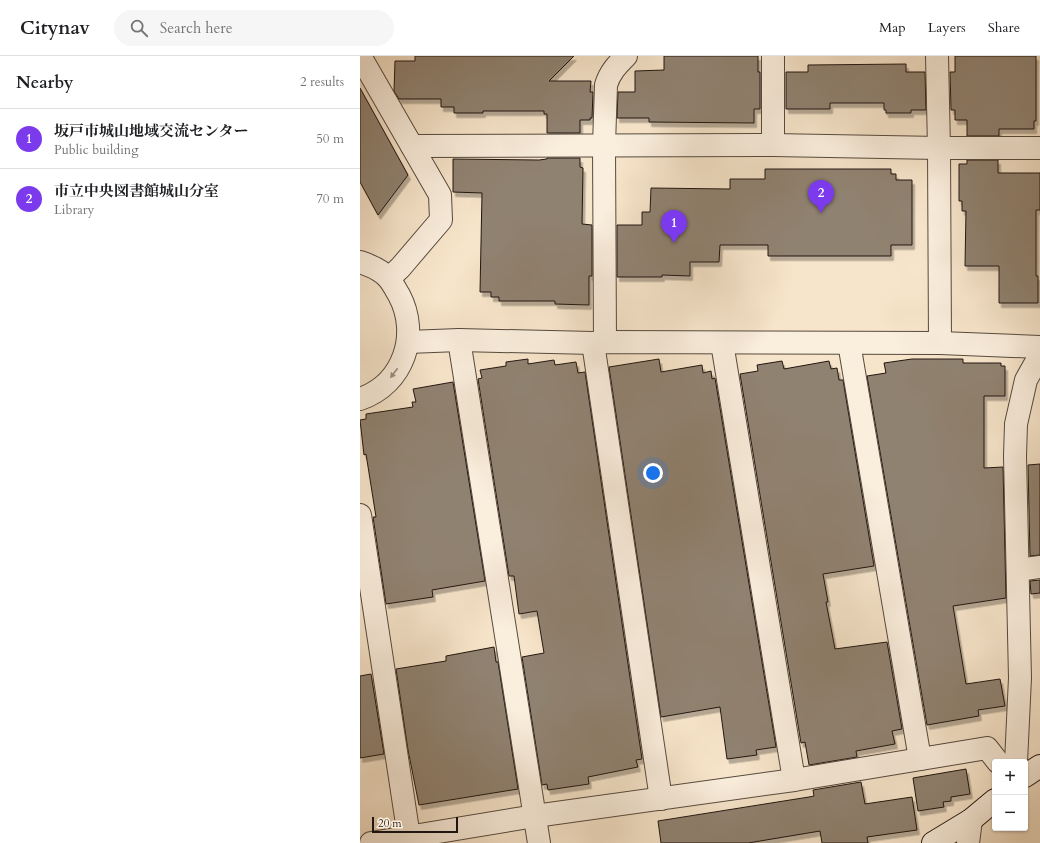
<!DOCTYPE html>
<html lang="en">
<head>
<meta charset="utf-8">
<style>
  body { margin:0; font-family:Cardo,"Noto Serif JP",serif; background:#f6f6f6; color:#202124 }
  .controls { position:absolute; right:12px; bottom:12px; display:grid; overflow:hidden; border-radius:4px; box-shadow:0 1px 3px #0004 }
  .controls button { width:36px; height:36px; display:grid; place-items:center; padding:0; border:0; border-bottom:1px solid #e0e0e0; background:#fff; color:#202124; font:20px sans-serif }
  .scale { position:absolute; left:12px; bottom:10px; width:86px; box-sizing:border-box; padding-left:4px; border:2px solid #211610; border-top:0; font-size:11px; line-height:14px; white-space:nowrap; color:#211610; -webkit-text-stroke:3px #faeedd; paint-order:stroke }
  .you { position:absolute; left:293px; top:417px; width:14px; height:14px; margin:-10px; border:3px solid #fff; border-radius:50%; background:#1a73e8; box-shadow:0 0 0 6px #1a73e833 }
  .badge { display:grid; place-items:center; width:26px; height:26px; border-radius:50%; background:#7c3aed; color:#fff; font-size:13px; font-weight:700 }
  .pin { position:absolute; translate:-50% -33px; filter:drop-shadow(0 1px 2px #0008) }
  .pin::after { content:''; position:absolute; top:21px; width:14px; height:12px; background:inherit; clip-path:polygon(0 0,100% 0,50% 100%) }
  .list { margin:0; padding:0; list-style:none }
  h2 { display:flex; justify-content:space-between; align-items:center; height:52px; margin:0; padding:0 16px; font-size:17px }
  h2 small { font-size:13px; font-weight:400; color:#757577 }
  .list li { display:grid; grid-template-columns:26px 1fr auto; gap:12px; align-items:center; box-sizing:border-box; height:60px; padding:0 16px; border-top:1px solid #e0e0e0 }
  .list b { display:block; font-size:15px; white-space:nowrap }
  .list p { margin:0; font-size:13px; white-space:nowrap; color:#757577 }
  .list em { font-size:13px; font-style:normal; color:#757577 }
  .icon { flex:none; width:22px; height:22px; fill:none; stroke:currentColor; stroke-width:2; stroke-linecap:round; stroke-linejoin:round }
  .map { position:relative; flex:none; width:680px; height:787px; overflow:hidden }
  header { display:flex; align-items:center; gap:24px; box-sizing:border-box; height:56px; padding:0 20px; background:#fff; border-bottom:1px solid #e0e0e0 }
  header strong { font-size:19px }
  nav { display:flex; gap:22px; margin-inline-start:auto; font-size:14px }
  .search { width:280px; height:36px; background:#f6f6f6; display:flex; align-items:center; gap:10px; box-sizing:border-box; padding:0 14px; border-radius:22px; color:#757577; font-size:15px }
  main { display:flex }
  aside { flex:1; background:#fff }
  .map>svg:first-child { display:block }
</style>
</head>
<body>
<header>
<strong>Citynav</strong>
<div class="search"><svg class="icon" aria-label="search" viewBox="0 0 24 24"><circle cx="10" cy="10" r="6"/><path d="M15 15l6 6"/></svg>Search here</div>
<nav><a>Map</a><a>Layers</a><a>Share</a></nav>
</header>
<main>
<aside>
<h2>Nearby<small>2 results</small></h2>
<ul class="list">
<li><span class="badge">1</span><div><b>坂戸市城山地域交流センター</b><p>Public building</p></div><em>50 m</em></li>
<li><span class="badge">2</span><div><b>市立中央図書館城山分室</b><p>Library</p></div><em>70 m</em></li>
</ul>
</aside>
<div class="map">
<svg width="680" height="787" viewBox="0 0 680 787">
  <defs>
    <filter id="shadow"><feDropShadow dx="2.5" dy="4.5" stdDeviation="0" flood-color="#0004"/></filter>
  </defs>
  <rect width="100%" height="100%" fill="#f7e5cb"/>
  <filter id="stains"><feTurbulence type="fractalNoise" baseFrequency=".005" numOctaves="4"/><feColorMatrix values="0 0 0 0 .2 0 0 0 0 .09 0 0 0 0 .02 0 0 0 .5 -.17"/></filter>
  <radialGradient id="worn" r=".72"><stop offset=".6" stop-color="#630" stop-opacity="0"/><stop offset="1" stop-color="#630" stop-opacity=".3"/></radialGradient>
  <!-- building -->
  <g fill="#908271" stroke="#211610" filter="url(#shadow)">
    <polygon points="55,0 214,0 189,25 231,25 230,36 233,36 232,62 230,62 230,64 220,64 220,77 187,77 187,58 184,58 184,55 123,55 123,57 94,57 94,51 81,51 81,43 39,43 34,35 35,5 55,5"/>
    <polygon points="304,0 398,0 398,16 400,16 400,53 394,53 394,67 289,66 289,62 257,62 258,36 275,36 275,15 304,14"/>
    <polygon points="595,0 676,0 676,65 674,65 674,73 639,73 639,80 607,80 607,64 595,64 595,54 591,54 590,16 595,16"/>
    <polygon points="546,8 546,16 565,16 566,54 551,54 551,57 526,57 526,54 524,54 524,47 470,47 470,53 426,53 426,16 448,16 448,9"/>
    <polygon points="0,32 48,119 18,159 0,126"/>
    <polygon points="187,102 220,102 220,111 223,112 222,168 232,169 232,220 229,220 229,249 195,248 195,245 139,245 139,241 131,241 131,236 120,236 122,137 93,136 93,103 179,104 187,103"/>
    <polygon points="607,104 638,104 638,117 680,117 680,154 676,154 676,220 678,220 678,247 639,247 639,210 605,210 606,155 602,155 602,145 599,145 599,108 607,108"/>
    <polygon points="405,113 531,113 531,118 536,118 536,124 552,124 552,189 531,189 531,200 408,200 408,189 360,189 359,206 330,206 330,220 302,219 302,221 257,221 257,169 282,169 282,156 290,156 291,132 370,133 370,123 405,123"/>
    <polygon points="168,303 168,308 194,304 195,309 216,306 218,317 225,316 282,703 276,704 278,711 228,721 229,728 188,734 187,728 182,729 162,601 184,597 177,555 159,558 154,520 149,520 118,323 122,322 120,314 146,310 146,306"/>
    <polygon points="299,303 301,316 342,309 343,317 351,315 352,323 355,322 416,691 396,694 397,699 367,703 360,651 301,661 249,311"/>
    <polygon points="552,303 603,303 603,307 641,307 641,310 645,310 645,340 624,340 624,412 643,411 646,542 593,550 606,628 640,623 645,650 618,654 619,660 567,669 507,320 526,317 524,307"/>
    <polygon points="422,305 424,313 469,305 471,313 477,312 479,324 483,324 514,510 463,518 468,546 466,546 475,593 527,586 542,673 532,675 535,688 496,695 497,701 449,709 445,686 441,687 380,318 398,315 397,309"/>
    <polygon points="93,326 125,525 72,534 73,541 26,548 13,461 16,461 6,398 4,399 0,364 6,363 6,358 53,351 52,346 56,346 53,333"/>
    <polygon points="680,408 680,499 670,500 668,409"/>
    <polygon points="680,524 680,537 671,538 670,525"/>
    <polygon points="134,591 136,606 138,606 158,733 59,749 48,694 36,613 86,605 86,600"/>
    <polygon points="11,618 24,698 0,702 0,620"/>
    <polygon points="606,713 610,738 591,741 591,745 583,746 584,751 558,755 553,722"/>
    <polygon points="501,726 505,748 552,741 557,774 507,781 508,787 462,787 460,775 388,787 301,787 298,765 449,741 454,740 453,734"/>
  </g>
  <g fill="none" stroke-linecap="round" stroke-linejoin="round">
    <!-- street casing -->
    <g stroke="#564a3f" stroke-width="24">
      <g id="street">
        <polyline points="0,0 80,139 81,164 40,212 29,222"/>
        <polyline points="413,89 413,0"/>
        <polyline points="52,90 413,89 579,92 577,0"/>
        <path d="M 0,206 C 9,209 23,215 29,223 C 33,228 36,234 39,239 C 60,278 44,328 0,343"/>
        <polyline points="99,284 179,787"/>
        <polyline points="48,286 99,284 233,287 245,286 580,287 680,291"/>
        <path d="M 245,286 L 244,89 L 246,29 C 250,16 257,9 266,0"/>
        <polyline points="233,287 301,743"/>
        <polyline points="362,287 434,724"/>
        <polyline points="489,287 560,703"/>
        <polyline points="580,287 579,92 680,92"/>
        <polyline points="0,459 49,781"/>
        <polyline points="658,514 680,511"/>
        <polyline points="656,706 660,622 655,400 656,368 666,324 680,299"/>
        <polyline points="11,787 175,760 434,724 627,692 638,706"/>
        <polyline points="608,787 611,764"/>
      </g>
    </g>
    <!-- secondary casing -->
    <g stroke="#211610" stroke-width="24">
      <g id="secondary">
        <polyline points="665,720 680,710"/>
        <polyline points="573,787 611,764 635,744"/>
      </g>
    </g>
    <!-- street -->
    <use href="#street" stroke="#faeedd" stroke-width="22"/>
    <!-- secondary -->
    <use href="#secondary" stroke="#faeedd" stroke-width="22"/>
  </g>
  <!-- one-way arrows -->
  <defs><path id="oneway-solid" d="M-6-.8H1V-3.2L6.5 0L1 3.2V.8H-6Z"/></defs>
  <use fill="#988d81" href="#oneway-solid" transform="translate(34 317) rotate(127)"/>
  <rect width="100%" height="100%" filter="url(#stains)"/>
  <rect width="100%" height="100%" fill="url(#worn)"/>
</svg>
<div class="controls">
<button>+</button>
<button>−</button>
</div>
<div class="scale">20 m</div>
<div class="you"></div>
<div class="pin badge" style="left:314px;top:187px">1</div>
<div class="pin badge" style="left:461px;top:157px">2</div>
</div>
</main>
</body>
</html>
